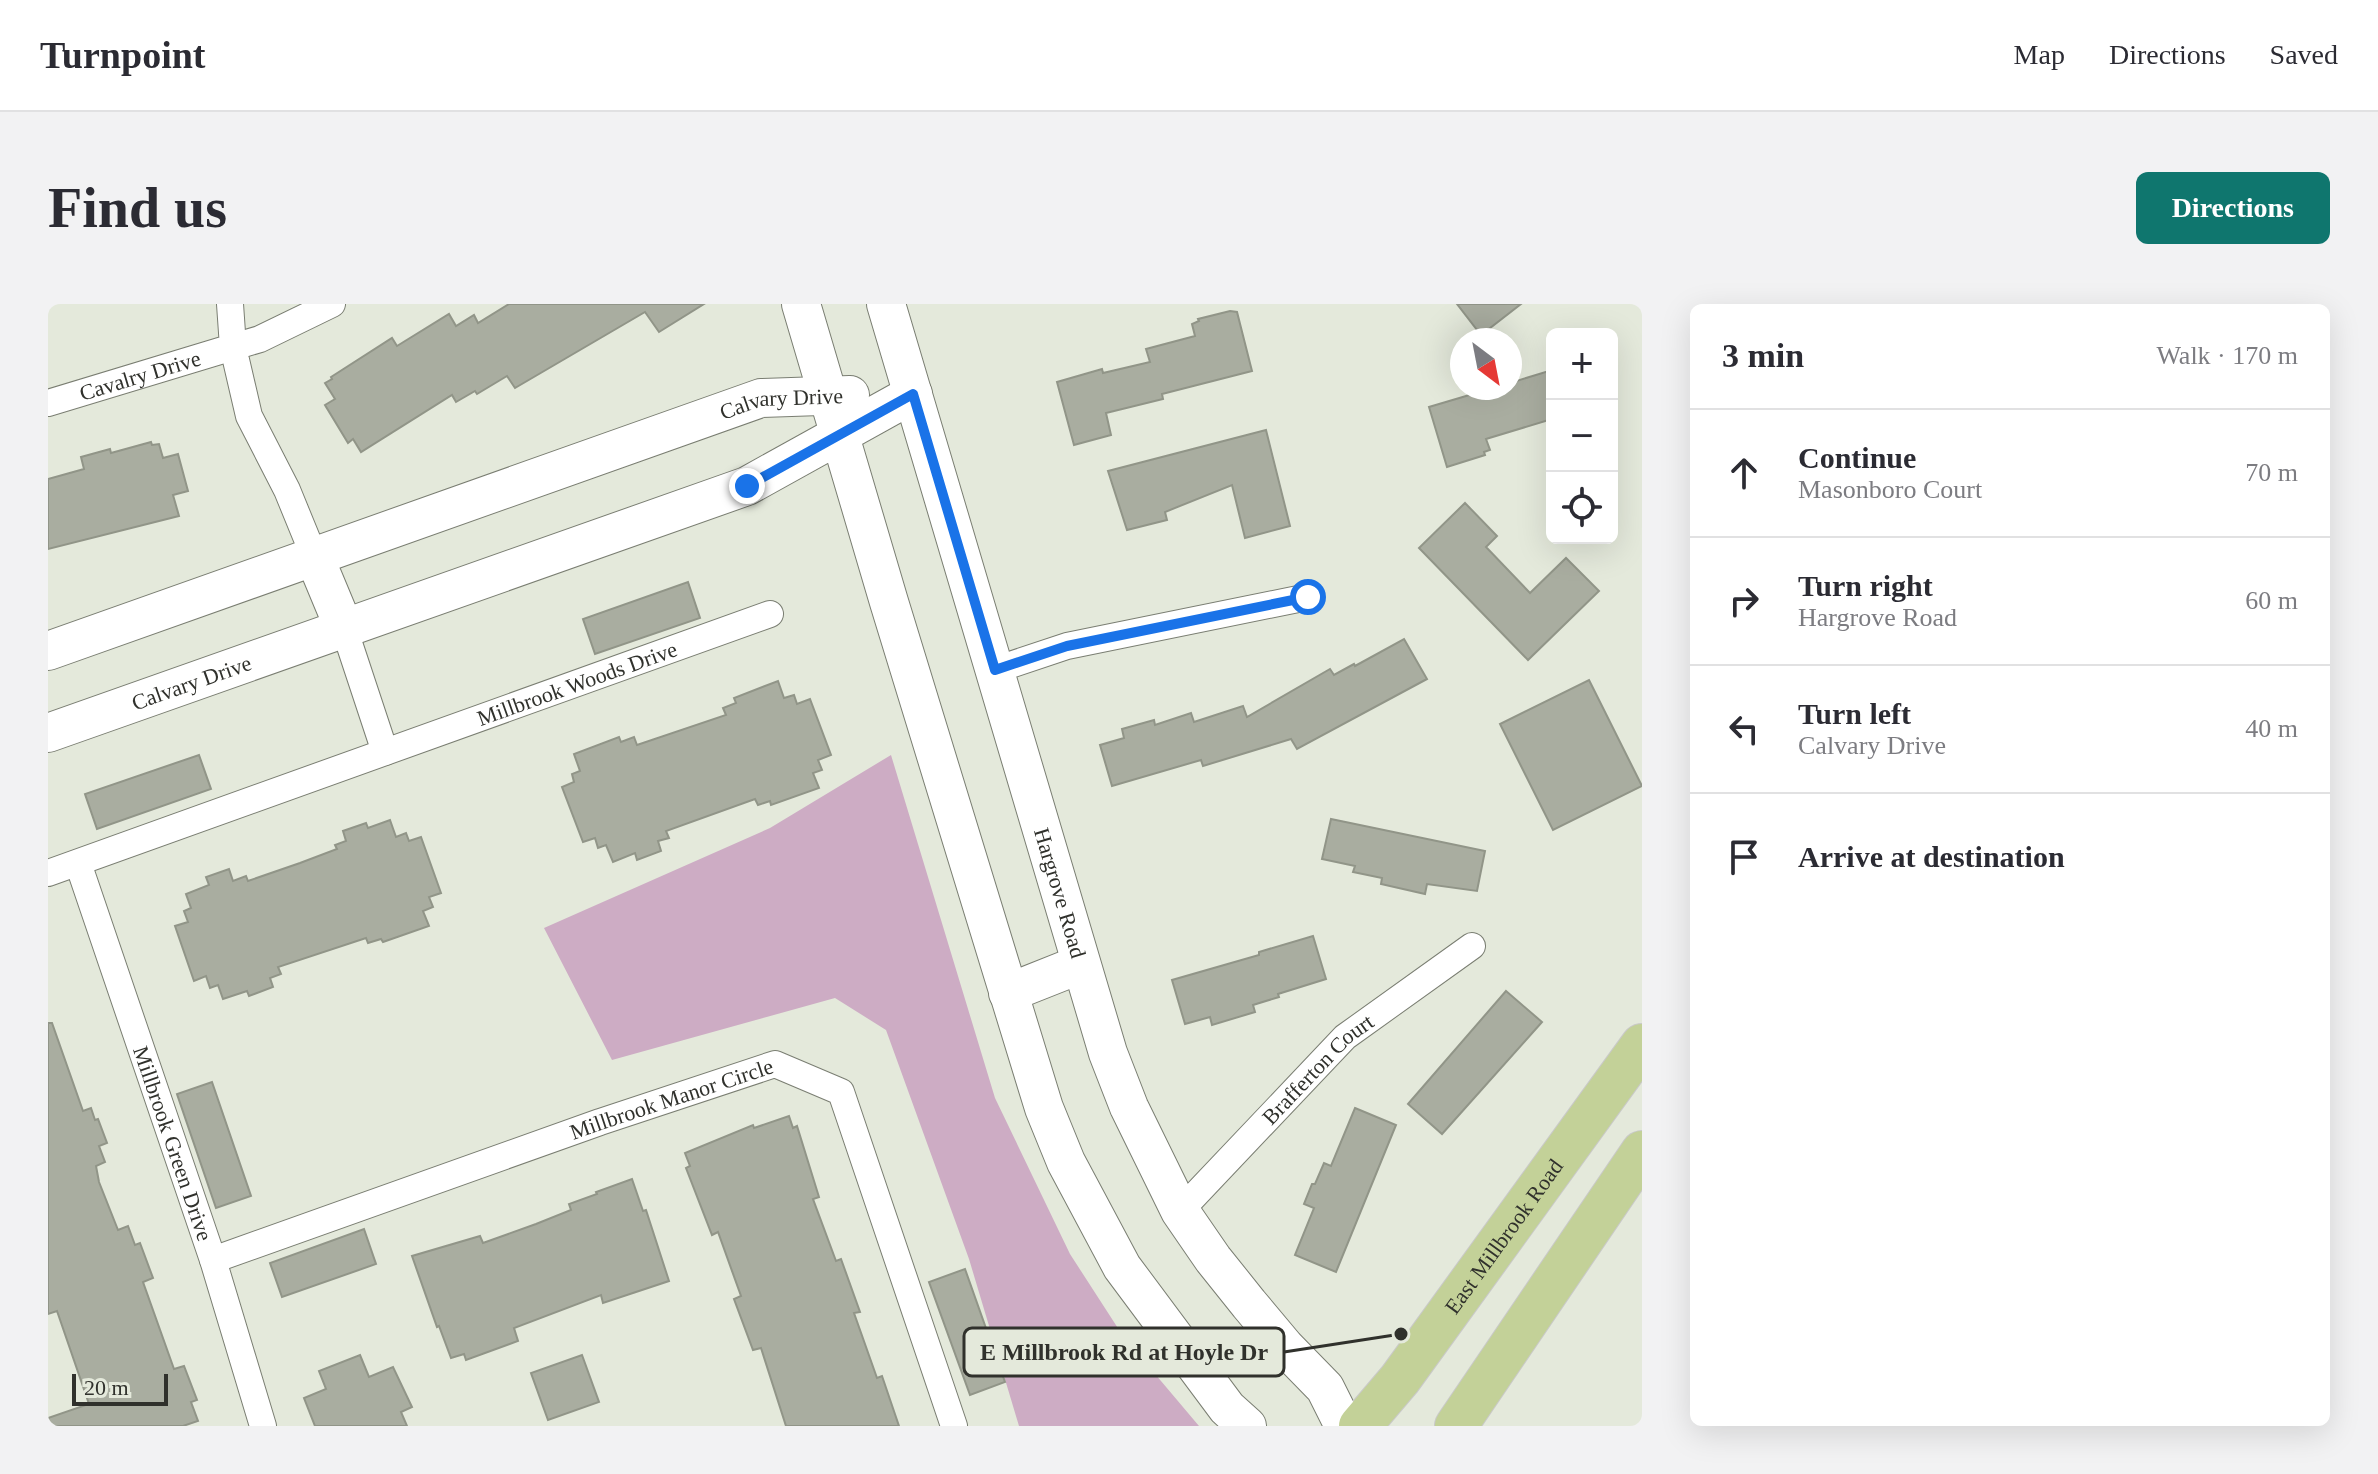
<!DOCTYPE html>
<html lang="en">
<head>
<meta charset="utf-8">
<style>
  body { margin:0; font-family:Georgia,serif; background:#f2f2f3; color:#2b2b33 }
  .controls { position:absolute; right:24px; top:24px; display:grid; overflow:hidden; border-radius:12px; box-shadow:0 8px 32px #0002 }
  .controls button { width:72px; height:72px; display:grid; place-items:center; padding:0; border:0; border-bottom:2px solid #e1e1e2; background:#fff; color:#2b2b33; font:40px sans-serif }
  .compass { position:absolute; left:1402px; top:24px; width:72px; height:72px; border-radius:50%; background:#fff; box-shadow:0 8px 32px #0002; rotate:148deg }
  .scale { position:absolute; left:24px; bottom:20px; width:96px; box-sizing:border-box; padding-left:8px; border:4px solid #30312c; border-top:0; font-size:22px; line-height:28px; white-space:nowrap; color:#30312c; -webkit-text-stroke:6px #e4e9db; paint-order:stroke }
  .stop { position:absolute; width:24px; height:24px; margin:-18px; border:6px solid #1a73e8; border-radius:50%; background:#fff }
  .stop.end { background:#1a73e8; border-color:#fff; box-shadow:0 2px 8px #0008 }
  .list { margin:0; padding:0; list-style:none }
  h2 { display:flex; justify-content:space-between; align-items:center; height:104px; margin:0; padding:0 32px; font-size:34px }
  h2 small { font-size:26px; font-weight:400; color:#7c7c81 }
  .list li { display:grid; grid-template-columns:52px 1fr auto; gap:24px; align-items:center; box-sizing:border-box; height:128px; padding:0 32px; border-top:2px solid #e1e1e2 }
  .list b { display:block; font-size:30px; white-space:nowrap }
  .list p { margin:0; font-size:26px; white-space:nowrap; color:#7c7c81 }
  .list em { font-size:26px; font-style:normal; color:#7c7c81 }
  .icon { flex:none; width:44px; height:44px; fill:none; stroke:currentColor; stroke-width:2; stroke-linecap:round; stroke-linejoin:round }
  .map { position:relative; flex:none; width:1594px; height:1122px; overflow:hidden; border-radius:12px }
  header { display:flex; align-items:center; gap:48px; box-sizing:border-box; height:112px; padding:0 40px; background:#fff; border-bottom:2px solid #e1e1e2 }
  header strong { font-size:38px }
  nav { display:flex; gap:44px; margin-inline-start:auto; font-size:28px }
  .intro { display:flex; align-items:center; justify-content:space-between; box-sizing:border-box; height:192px; padding:0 48px }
  h1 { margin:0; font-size:56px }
  .button { padding:20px 36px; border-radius:12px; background:#0f766e; color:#fff; font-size:28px; font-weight:700 }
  main { display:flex; gap:48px; padding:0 48px }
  aside { flex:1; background:#fff; border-radius:12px; box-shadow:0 8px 32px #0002 }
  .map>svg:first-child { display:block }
</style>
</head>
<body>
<header>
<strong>Turnpoint</strong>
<nav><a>Map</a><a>Directions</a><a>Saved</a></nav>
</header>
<div class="intro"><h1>Find us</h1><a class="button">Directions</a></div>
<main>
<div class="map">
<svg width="1594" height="1122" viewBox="0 0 1594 1122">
  <rect width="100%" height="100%" fill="#e4e9db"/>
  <!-- green -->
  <polygon fill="#cdacc4" points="843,451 947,794 1022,950 1075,1032 1151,1122 971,1122 921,955 838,726 787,694 564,756 496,624 722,524"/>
  <!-- building -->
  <g fill="#a9ada0" stroke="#919588" stroke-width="2">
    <polygon points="461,0 656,0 611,28 597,8 467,84 459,72 429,90 427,87 408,98 404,91 313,148 305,135 300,139 277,101 287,95 277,79 284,75 283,73 344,34 349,42 401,10 408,22 426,11 430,19"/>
    <polygon points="1409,0 1473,0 1433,31"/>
    <polygon points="1182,7 1189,8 1204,67 1114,90 1115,95 1058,109 1063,131 1026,141 1009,78 1054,65 1055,69 1102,58 1098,45 1147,32 1144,20 1151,17 1150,15"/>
    <polygon points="1504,66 1504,115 1438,135 1442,146 1436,148 1437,151 1399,163 1381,103 1445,84 1462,84 1462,79"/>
    <polygon points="1218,126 1242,222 1197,234 1184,181 1117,208 1119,216 1079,226 1060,167"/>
    <polygon points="103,138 104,141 111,140 115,154 130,150 140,187 125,191 131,212 0,245 0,175 36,165 33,153 62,145 63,149"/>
    <polygon points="1417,199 1449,232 1438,243 1482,289 1518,254 1551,287 1480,356 1371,244"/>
    <polygon points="640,278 652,314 547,350 535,315"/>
    <polygon points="1356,335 1379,375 1249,445 1243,435 1155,462 1153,456 1064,482 1052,441 1076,434 1074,425 1106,416 1107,421 1143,409 1146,418 1195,402 1199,413 1282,365 1286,371 1306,360 1307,362"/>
    <polygon points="1541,376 1594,482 1505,526 1452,420"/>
    <polygon points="730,377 736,394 746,391 749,400 762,395 783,451 770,456 774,466 765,469 771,484 723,501 722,497 710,501 707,495 618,527 621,534 610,537 613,547 589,556 587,549 565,558 558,541 550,544 547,534 535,538 514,483 526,478 524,470 532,467 526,450 571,433 573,438 586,433 589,441 678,411 675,404 688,399 686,394"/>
    <polygon points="151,451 163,485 49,525 37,490"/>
    <polygon points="1283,515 1437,547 1429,587 1379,580 1377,590 1333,580 1334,574 1305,568 1307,562 1274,555"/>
    <polygon points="342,516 348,533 358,529 361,537 373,533 393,589 381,593 385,603 375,607 381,622 335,638 333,635 320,639 318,634 230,663 233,670 222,674 225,683 201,692 199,687 175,695 170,681 162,684 158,672 146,677 127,622 140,618 136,607 143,604 138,590 161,581 158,573 181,565 185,577 198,572 200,577 252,559 289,545 287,541 298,537 295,527 318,519 320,524"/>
    <polygon points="1265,632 1278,675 1230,690 1231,693 1205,701 1207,708 1164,721 1162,713 1137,720 1124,676 1211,651 1211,648"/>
    <polygon points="1458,687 1494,718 1394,830 1360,800"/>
    <polygon points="0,719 4,719 35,807 43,804 47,816 50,815 59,839 51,842 57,858 48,862 51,878 70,926 80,922 87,941 92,939 105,974 95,978 126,1065 136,1062 149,1096 143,1098 150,1117 135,1122 0,1122 0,1114 41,1100 9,1007 0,1010"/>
    <polygon points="164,778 203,892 168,904 129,790"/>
    <polygon points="1307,804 1348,821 1288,968 1247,951 1266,904 1256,900 1264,880 1267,880 1276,859 1283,862"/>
    <polygon points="741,812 745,824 749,822 771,893 765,895 788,957 793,955 812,1008 806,1009 829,1074 834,1072 851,1122 738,1122 713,1044 705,1046 686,995 693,992 670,928 664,931 638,864 642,862 637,849 705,821 706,824"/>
    <polygon points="584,875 595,907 598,906 621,977 555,999 553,991 466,1024 470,1037 418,1056 416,1050 403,1054 391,1022 389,1023 364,952 432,932 435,939 488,920 523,906 521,900 549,890 548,888"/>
    <polygon points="316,925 328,960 234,993 222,959"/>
    <polygon points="917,965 957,1078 922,1091 881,978"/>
    <polygon points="312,1051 321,1073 345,1063 364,1103 353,1108 359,1122 267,1122 256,1094 278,1085 271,1067"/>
    <polygon points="534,1051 551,1098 500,1116 483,1069"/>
  </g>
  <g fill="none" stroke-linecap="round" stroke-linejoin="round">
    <!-- street casing -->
    <g stroke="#7a7e72" stroke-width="28">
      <g id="street">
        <path id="s1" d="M 0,99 L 185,43 L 182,0"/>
        <polyline points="266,252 239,186 201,112 185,43 212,35 284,0"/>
        <polyline points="296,324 337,448"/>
        <polyline points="947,366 1019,342 1260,293"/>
        <path id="s2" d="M 30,559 L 165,956 L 215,1122"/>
        <path id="s3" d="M 0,569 L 722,310"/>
        <path id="s4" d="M 1132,907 L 1297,733 L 1424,642"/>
        <path id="s5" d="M 165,956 L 552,818 L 727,760 L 793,788 L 906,1122"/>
      </g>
    </g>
    <!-- secondary casing -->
    <g stroke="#7a7e72" stroke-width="40">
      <g id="secondary">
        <polyline points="753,0 841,298 996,804 1018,858 1074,963 1179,1104 1199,1122"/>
        <path id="s6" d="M 838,0 L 1060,749 L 1081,803 L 1132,907 L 1165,955 L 1201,1000 L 1237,1043 L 1277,1084 L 1296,1122"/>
        <polyline points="266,252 296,324"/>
        <path id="s7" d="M 0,347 L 713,94 L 802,91"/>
        <path id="s8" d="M 0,429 L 699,182 L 865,90"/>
        <polyline points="960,689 1033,660"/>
      </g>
    </g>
    <!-- primary casing -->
    <g stroke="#c9c9c8" stroke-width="44">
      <g id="primary">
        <path id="s9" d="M 1312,1122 L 1352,1075 L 1594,741"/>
        <polyline points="1408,1122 1594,848"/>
      </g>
    </g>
    <!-- street -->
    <use href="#street" stroke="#fff" stroke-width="26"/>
    <!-- secondary -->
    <use href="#secondary" stroke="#fff" stroke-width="38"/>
    <!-- primary -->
    <use href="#primary" stroke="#c3d198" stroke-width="42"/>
  </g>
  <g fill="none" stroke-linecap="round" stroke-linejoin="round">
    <!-- route -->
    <polyline stroke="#1a73e8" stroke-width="10" points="699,182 865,90 947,366 1019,342 1260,293"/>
  </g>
  <g text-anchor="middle" stroke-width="6" stroke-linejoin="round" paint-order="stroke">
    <!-- street labels -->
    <g font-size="22" fill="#30312c" stroke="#e4e9db">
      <text dy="8" stroke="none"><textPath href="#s1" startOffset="96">Cavalry Drive</textPath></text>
      <text dy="8" stroke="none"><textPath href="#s7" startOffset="776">Calvary Drive</textPath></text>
      <text dy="8" stroke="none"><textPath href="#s8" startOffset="152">Calvary Drive</textPath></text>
      <text dy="8" stroke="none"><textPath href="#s3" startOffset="562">Millbrook Woods Drive</textPath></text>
      <text dy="8" stroke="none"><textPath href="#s6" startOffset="614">Hargrove Road</textPath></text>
      <text dy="8" stroke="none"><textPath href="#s4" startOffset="198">Brafferton Court</textPath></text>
      <text dy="8" stroke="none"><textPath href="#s5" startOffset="486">Millbrook Manor Circle</textPath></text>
      <text dy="8" stroke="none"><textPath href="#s2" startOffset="296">Millbrook Green Drive</textPath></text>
      <text dy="8" stroke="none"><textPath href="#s9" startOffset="238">East Millbrook Road</textPath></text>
    </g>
  </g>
  <!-- callouts -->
  <path fill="none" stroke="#30312c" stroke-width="3" d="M1353 1030L1236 1048"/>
  <circle fill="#30312c" stroke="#e4e9db" stroke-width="3" cx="1353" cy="1030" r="8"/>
  <rect fill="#e4e9db" stroke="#30312c" stroke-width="3" x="916" y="1024" width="320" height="48" rx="8"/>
  <g font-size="24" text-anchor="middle" font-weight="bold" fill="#30312c">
    <text x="1076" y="1056">E Millbrook Rd at Hoyle Dr</text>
  </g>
</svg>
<div class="controls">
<button>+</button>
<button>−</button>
<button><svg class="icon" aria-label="locate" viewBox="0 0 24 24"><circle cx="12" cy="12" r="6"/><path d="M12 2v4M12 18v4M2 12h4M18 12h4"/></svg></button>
</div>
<svg class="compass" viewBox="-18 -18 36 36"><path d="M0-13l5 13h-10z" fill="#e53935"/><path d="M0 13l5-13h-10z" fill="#7c7c81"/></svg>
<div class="scale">20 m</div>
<div class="stop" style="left:1260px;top:293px"></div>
<div class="stop end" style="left:699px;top:182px"></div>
</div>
<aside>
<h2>3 min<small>Walk · 170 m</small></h2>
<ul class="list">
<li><svg class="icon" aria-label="ahead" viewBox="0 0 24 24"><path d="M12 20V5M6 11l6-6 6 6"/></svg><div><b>Continue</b><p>Masonboro Court</p></div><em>70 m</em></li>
<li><svg class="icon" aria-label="right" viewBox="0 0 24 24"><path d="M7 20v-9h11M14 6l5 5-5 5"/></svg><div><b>Turn right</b><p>Hargrove Road</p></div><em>60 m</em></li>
<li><svg class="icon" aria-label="left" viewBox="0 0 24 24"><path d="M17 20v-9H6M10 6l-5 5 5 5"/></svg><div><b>Turn left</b><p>Calvary Drive</p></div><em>40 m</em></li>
<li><svg class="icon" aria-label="arrive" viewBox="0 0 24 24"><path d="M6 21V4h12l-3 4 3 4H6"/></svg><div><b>Arrive at destination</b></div></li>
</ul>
</aside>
</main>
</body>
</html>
